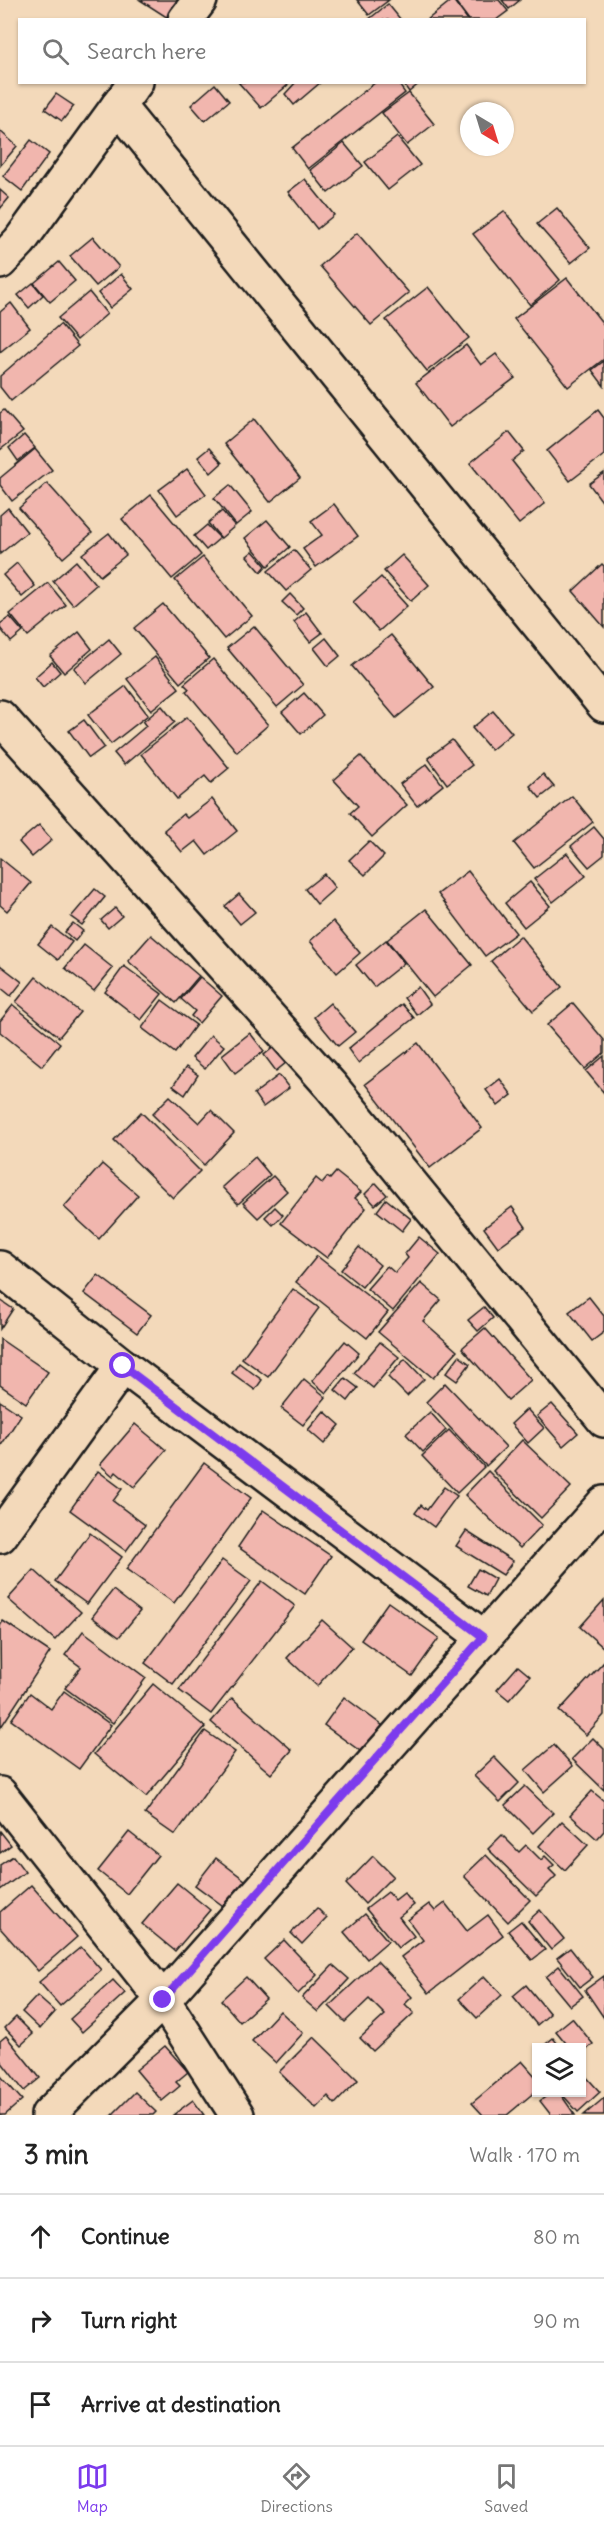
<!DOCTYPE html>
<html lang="en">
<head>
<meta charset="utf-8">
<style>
  body { margin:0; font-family:Delius,sans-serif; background:#f6f6f6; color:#222 }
  .controls { position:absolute; right:18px; bottom:18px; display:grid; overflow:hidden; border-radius:0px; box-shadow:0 2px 4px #0004 }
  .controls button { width:54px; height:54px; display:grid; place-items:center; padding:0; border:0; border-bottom:2px solid #e0e0e0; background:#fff; color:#222; font:30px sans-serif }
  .compass { position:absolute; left:460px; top:102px; width:54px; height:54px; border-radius:50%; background:#fff; box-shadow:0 2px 4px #0004; rotate:142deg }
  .stop { position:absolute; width:18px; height:18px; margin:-14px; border:4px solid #7c3aed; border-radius:50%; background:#fff }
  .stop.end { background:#7c3aed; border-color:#fff; box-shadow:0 2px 6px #0008 }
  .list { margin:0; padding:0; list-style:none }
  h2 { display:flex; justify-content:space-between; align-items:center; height:78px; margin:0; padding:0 24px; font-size:26px }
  h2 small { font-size:20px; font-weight:400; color:#767676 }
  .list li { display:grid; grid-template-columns:39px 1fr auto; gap:18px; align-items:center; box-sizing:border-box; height:84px; padding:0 24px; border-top:2px solid #e0e0e0 }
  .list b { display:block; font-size:22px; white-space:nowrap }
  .list em { font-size:20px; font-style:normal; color:#767676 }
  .icon { flex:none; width:33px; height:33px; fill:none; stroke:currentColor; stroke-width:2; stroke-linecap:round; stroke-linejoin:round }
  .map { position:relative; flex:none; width:604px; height:2115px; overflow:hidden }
  .search { position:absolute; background:#fff; box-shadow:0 2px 4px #0004; left:18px; right:18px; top:18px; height:66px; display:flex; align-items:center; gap:15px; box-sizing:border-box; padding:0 21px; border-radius:0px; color:#767676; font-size:22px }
  .sheet { height:330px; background:#fff }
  nav { display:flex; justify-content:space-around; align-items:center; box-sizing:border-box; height:84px; border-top:2px solid #e0e0e0; background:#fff; font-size:16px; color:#767676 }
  nav a { display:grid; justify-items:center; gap:3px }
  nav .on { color:#7c3aed }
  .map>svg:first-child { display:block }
</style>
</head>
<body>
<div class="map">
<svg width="604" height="2115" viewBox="0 0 604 2115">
  <rect width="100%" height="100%" fill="#f3d9ba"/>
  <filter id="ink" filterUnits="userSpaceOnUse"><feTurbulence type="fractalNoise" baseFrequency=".0167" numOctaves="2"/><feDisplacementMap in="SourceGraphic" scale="12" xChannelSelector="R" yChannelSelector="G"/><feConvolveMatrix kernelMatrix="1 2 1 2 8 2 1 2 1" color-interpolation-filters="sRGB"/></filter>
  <g filter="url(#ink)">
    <!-- building -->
    <g fill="#f1b6ae" stroke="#1c1c1c" stroke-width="1.5">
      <polygon points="140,0 180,0 168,18"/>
      <polygon points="357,0 389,0 369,15"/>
      <polygon points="453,0 468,20 427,20 452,0"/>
      <polygon points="454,0 499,0 508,11 496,20 469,20"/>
      <polygon points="502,0 520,0 509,9"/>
      <polygon points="388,4 401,20 368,20"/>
      <polygon points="238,82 287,82 289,84 261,108"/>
      <polygon points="296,82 321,82 294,105 285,94"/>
      <polygon points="376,82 397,82 405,93 308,169 292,148"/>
      <polygon points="402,82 421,82 409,92"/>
      <polygon points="215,84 229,101 205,121 191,105"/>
      <polygon points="409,93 434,124 407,145 382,113"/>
      <polygon points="56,94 74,106 62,121 45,109"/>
      <polygon points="0,131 17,146 0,166"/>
      <polygon points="397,137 420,165 388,190 365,162"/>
      <polygon points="31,140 49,154 22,191 3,176"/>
      <polygon points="344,143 363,166 328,193 310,170"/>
      <polygon points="305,179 334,215 317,229 288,192"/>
      <polygon points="0,190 9,198 0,209"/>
      <polygon points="557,208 590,248 571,263 537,224"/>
      <polygon points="504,211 560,280 530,305 473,234"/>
      <polygon points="357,233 409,293 371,325 320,266"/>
      <polygon points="93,237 119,267 96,286 70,256"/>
      <polygon points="59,262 75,281 50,302 34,283"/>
      <polygon points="121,274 133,289 110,308 98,293"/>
      <polygon points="567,278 604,325 604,359 568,387 514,319"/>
      <polygon points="33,283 43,295 29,308 18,295"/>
      <polygon points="428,287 469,338 427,371 386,320"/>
      <polygon points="89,292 107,314 77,340 58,318"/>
      <polygon points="11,303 30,328 0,352 0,312"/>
      <polygon points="60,324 78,346 11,401 0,387 0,376"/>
      <polygon points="466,345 481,365 496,354 515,378 450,427 416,383"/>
      <polygon points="604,361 604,386 592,370"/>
      <polygon points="4,410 23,432 0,450 0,413"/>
      <polygon points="598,410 604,418 604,455 570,481 547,451"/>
      <polygon points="254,419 300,478 270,502 224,444"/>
      <polygon points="509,432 524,451 512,461 545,503 519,524 470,463"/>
      <polygon points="24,435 35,448 18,461 9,448"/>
      <polygon points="209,448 222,463 211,473 198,457"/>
      <polygon points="35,449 52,470 12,501 0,485 0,478"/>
      <polygon points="187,469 206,494 177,515 159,490"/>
      <polygon points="604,473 604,504 589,484"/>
      <polygon points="47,483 92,533 63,558 19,508"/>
      <polygon points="230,485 252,512 236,525 214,498"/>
      <polygon points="151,495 201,555 172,579 122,519"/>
      <polygon points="334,504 358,536 316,567 303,549 322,535 311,521"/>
      <polygon points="8,508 27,532 0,554 0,515"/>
      <polygon points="222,511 235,526 221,538 208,523"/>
      <polygon points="267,520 290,547 268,566 245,538"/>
      <polygon points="207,525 220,538 206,550 194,536"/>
      <polygon points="109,533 126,555 100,576 82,554"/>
      <polygon points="294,550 311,570 286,591 268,571"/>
      <polygon points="253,551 266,566 261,572 247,556"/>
      <polygon points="402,555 429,585 411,601 384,571"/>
      <polygon points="203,557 252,616 224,639 175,580"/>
      <polygon points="76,561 96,585 73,605 53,581"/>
      <polygon points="17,563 35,586 22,597 3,575"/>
      <polygon points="602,564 604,566 604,627 573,591"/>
      <polygon points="381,577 407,606 379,631 353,602"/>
      <polygon points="48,583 66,605 28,636 10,614"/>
      <polygon points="290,594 303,608 296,615 282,602"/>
      <polygon points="163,604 209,658 180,683 134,628"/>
      <polygon points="306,612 322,633 310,642 294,622"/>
      <polygon points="10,617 23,632 11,642 0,628 0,624"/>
      <polygon points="254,626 303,685 277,707 227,648"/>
      <polygon points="79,632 92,649 64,673 50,656"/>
      <polygon points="391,635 434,687 396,718 352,666"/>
      <polygon points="326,638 340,656 328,666 314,648"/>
      <polygon points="109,639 121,654 86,683 74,668"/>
      <polygon points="155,657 179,688 151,710 127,679"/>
      <polygon points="213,659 268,725 237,752 186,691 189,689 184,684"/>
      <polygon points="52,662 60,672 43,687 35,677"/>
      <polygon points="126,686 148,715 111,744 88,715"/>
      <polygon points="304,693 323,715 301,734 282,712"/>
      <polygon points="162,706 175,722 124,765 114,753 146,726 143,722"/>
      <polygon points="493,711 512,733 491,750 472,728"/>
      <polygon points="187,717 229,768 211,783 205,776 177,799 141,754"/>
      <polygon points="84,720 104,747 89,758 69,731"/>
      <polygon points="452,740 472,765 447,784 428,758"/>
      <polygon points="361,756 407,805 372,837 350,813 358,806 334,780"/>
      <polygon points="427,764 443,785 417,806 400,784"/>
      <polygon points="543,774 554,787 540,798 530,786"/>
      <polygon points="572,796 593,822 534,868 514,843"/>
      <polygon points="212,799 237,831 207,855 196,841 182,852 164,830 183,814 187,818"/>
      <polygon points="39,825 52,840 32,857 19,842"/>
      <polygon points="594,827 604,839 604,855 589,867 571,846"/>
      <polygon points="369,841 384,856 365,875 349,860"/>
      <polygon points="567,853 586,876 553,902 534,879"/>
      <polygon points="0,858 31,883 7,911 0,905"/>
      <polygon points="468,871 516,933 485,956 438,894"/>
      <polygon points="324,874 335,888 317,904 305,889"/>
      <polygon points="530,882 550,906 524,927 505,903"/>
      <polygon points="95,889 105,897 82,925 71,917"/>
      <polygon points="239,894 255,912 240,924 225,906"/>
      <polygon points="115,908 122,916 108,928 101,920"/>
      <polygon points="426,909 472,965 433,997 387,940"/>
      <polygon points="333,921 360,953 337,973 310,941"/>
      <polygon points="73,923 83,931 75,941 65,932"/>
      <polygon points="52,927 72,942 58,960 38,944"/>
      <polygon points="151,935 199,976 176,1003 128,961"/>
      <polygon points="520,936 562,987 533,1011 491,961"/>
      <polygon points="386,940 404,963 374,987 356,965"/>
      <polygon points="84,945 113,968 94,991 65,968"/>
      <polygon points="0,965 22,982 11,996 0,987"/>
      <polygon points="124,966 162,994 141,1020 105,992"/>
      <polygon points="36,977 80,1012 59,1037 16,1002"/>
      <polygon points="200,977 222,996 199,1023 191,1016 195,1011 181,999"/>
      <polygon points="418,987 430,1004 417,1015 404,998"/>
      <polygon points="162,1000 196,1025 175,1053 142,1028"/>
      <polygon points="330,1003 355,1032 338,1046 314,1017"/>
      <polygon points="573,1003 604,1040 604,1053 585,1069 547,1025"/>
      <polygon points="402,1004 414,1018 358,1063 348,1049"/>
      <polygon points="13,1005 60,1043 42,1066 0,1032 0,1021"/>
      <polygon points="250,1033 264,1051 235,1073 222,1055"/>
      <polygon points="211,1035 224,1046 205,1069 192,1058"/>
      <polygon points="418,1043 482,1128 430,1168 365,1084"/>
      <polygon points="275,1046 287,1062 276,1071 264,1055"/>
      <polygon points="604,1056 604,1093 586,1071"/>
      <polygon points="186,1067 198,1075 185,1095 173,1086"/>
      <polygon points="279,1075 289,1088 263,1107 254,1094"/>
      <polygon points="500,1079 512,1095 498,1106 486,1090"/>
      <polygon points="170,1096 199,1123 211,1110 234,1133 204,1165 152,1114"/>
      <polygon points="141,1112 200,1171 173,1198 114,1140"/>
      <polygon points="255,1157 270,1175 238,1204 222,1187"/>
      <polygon points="102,1164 138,1195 99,1239 64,1207"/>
      <polygon points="336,1172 361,1192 355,1198 366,1208 327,1258 281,1223 316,1178 322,1183 327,1177 330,1179"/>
      <polygon points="273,1176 287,1191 258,1218 243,1203"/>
      <polygon points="376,1183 387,1195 375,1205 365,1194"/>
      <polygon points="386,1199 411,1219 402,1231 377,1211"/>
      <polygon points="275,1207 283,1215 273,1225 265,1217"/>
      <polygon points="512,1207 526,1227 498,1247 484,1228"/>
      <polygon points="419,1237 440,1254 393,1311 367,1289 387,1266 395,1273 408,1258 405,1254"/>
      <polygon points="359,1247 380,1265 362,1287 341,1270"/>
      <polygon points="317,1256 388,1312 367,1338 296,1282"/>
      <polygon points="98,1275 151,1315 137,1333 84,1293"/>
      <polygon points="421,1283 441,1300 423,1321 457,1351 433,1378 378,1332"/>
      <polygon points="293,1289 319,1308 268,1377 242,1358"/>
      <polygon points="589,1297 604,1316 604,1332 592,1341 569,1312"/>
      <polygon points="0,1300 13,1309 0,1329"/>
      <polygon points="484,1307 493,1318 478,1331 468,1320"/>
      <polygon points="485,1328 531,1380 508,1400 462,1348"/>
      <polygon points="0,1339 48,1372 26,1403 0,1385"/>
      <polygon points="345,1341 359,1353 326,1393 312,1381"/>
      <polygon points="380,1342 399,1357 373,1388 354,1373"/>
      <polygon points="459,1356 470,1364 457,1381 446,1373"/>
      <polygon points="405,1359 424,1379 407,1396 388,1377"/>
      <polygon points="239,1363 262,1380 255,1390 232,1373"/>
      <polygon points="345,1378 358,1388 348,1401 335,1390"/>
      <polygon points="304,1379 326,1397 303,1425 281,1408"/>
      <polygon points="445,1383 506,1447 486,1466 426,1402"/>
      <polygon points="0,1401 21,1415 0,1447"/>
      <polygon points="552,1404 578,1433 563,1446 537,1416"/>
      <polygon points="527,1409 544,1428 528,1443 511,1424"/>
      <polygon points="324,1411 340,1425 324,1444 308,1430"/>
      <polygon points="430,1412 446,1430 423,1452 406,1434"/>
      <polygon points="135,1424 166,1450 134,1487 116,1472 113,1476 100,1465"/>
      <polygon points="449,1430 484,1467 457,1493 422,1456"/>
      <polygon points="522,1440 571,1487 541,1518 493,1471"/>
      <polygon points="204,1463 251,1498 174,1603 126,1569"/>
      <polygon points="98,1471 122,1489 113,1501 145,1525 126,1551 70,1510"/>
      <polygon points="488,1471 542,1525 520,1548 465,1495"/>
      <polygon points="444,1487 457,1496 434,1527 415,1513 421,1505 427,1510"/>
      <polygon points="263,1510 331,1556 305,1594 238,1547"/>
      <polygon points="466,1531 513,1561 503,1575 456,1546"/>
      <polygon points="90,1533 122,1557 87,1604 55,1581"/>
      <polygon points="222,1560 251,1581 173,1684 145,1663"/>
      <polygon points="478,1569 495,1579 486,1596 468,1586"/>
      <polygon points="34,1570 81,1612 55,1640 8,1599"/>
      <polygon points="262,1581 295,1606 211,1714 179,1690"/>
      <polygon points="113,1590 140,1611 119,1637 92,1617"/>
      <polygon points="604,1600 604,1648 580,1627"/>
      <polygon points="388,1602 439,1638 412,1676 361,1640"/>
      <polygon points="322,1620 352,1647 317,1686 287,1658"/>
      <polygon points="3,1621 50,1652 1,1727 0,1626"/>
      <polygon points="83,1631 146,1678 113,1723 65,1688 81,1667 65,1655"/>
      <polygon points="604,1662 604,1715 586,1735 559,1711"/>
      <polygon points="518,1666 530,1676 509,1700 497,1690"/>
      <polygon points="153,1684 205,1727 146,1797 94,1754"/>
      <polygon points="64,1691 111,1725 79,1769 11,1720 30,1693 51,1709"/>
      <polygon points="344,1697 383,1726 363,1753 324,1725"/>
      <polygon points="232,1698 292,1750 271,1774 211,1722"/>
      <polygon points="205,1731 235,1752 175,1835 145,1814"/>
      <polygon points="593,1738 604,1749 604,1790 572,1759"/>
      <polygon points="554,1745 573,1766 544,1792 525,1770"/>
      <polygon points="494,1757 519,1783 500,1802 474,1776"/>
      <polygon points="525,1786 553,1813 533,1833 505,1805"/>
      <polygon points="592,1791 604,1801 604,1831 597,1839 570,1815"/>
      <polygon points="562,1821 588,1845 565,1870 539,1846"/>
      <polygon points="0,1831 11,1845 0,1853"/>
      <polygon points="129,1832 158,1855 127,1894 98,1871"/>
      <polygon points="502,1835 519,1852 526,1845 541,1860 545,1856 554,1865 549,1869 556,1876 536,1896 488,1849"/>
      <polygon points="486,1855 530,1900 508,1922 464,1876"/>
      <polygon points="13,1856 25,1872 0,1890 0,1865"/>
      <polygon points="373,1856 393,1876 365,1904 346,1884"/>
      <polygon points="216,1858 250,1884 230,1911 195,1885"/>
      <polygon points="177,1883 210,1910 175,1951 142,1924"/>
      <polygon points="31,1885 77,1937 38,1971 0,1928 0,1912"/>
      <polygon points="388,1892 395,1900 404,1893 414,1905 399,1917 414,1936 398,1948 366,1909"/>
      <polygon points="445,1903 467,1931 488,1915 503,1935 429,1993 401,1957 423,1940 408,1920 429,1904 435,1911"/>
      <polygon points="317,1908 327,1918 302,1944 291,1933"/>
      <polygon points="540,1910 564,1939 551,1950 528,1921"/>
      <polygon points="365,1914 388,1941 367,1959 344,1932"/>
      <polygon points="521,1921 545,1950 532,1960 508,1931"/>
      <polygon points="284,1940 317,1975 298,1994 264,1959"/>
      <polygon points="81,1947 101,1970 60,2006 39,1982"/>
      <polygon points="570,1948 593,1977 580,1987 557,1958"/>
      <polygon points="377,1961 412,1997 405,2004 414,2013 373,2051 360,2038 385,2015 369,1999 345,2022 329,2006"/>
      <polygon points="333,1965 349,1979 318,2012 302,1998"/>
      <polygon points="559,1966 583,1996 570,2006 546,1977"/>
      <polygon points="484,1976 502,1995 477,2018 459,1999"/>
      <polygon points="604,1976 604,2018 585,1990"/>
      <polygon points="246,1977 266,1999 240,2022 221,2000"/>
      <polygon points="113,1980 125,1993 82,2032 70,2019"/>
      <polygon points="526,1985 550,2014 537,2025 513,1996"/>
      <polygon points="37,1996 55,2012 40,2029 22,2012"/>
      <polygon points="280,2011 303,2033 276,2063 252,2041"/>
      <polygon points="16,2017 33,2034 21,2045 5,2028"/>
      <polygon points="572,2018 593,2044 582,2054 582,2048 570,2048 556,2031"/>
      <polygon points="6,2036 40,2078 24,2091 0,2060 0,2041"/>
      <polygon points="314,2037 358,2080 335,2104 328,2096 316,2108 279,2072"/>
      <polygon points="553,2038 561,2048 541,2048"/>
      <polygon points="165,2046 188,2072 176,2082 180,2086 162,2101 136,2070"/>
      <polygon points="522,2061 536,2077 536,2091 507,2115 483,2115 472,2103"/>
      <polygon points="582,2072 600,2092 578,2112 560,2092 582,2092"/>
      <polygon points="0,2075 22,2100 5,2115 0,2115"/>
      <polygon points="135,2092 156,2112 153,2115 112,2115"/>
      <polygon points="552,2092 559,2092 575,2115 551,2115 540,2101"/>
      <polygon points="604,2098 604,2115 584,2115"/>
      <polygon points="193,2100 204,2115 173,2115"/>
    </g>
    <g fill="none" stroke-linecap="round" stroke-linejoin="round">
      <!-- minor casing -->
      <g stroke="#1c1c1c" stroke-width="38">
        <g id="minor">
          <polyline points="185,20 200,0"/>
          <polyline points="118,106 136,82"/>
          <polyline points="0,262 20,241 118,106 604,705"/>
          <polyline points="0,717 331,1086 604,1420"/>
          <polyline points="0,1268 123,1366 483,1637"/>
          <polyline points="0,1536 123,1366"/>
          <polyline points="0,1794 163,2000 237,2115"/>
          <polyline points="48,2115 163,2000 604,1503"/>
        </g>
      </g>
      <!-- minor -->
      <use href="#minor" stroke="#f3d9ba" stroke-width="33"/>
    </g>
  </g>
  <g fill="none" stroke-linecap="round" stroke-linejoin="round" filter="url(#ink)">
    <!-- route -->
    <polyline stroke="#7c3aed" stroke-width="8" points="123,1366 483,1637 163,2000"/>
  </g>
</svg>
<div class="controls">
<button><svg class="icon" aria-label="layers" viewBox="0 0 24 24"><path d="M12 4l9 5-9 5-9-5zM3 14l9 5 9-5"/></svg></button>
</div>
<svg class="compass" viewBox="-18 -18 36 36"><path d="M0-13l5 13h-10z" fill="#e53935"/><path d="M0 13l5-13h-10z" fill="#767676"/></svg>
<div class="stop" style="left:123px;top:1366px"></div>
<div class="stop end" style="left:163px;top:2000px"></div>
<div class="search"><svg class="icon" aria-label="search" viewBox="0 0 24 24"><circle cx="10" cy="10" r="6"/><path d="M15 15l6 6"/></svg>Search here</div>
</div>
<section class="sheet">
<h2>3 min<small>Walk · 170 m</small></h2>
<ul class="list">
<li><svg class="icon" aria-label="ahead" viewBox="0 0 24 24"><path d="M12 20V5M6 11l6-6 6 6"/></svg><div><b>Continue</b></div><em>80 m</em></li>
<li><svg class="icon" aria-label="right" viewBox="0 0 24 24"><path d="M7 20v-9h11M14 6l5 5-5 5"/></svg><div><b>Turn right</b></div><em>90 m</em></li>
<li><svg class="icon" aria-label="arrive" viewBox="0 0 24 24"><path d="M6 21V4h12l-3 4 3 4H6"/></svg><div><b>Arrive at destination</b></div></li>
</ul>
</section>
<nav>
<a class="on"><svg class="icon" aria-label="map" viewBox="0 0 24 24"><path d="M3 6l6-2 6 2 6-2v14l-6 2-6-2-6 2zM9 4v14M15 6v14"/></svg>Map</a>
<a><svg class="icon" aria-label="directions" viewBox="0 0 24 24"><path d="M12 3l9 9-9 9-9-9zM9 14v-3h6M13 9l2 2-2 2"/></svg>Directions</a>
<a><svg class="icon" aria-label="saved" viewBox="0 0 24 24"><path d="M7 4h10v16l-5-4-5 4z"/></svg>Saved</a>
</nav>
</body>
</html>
